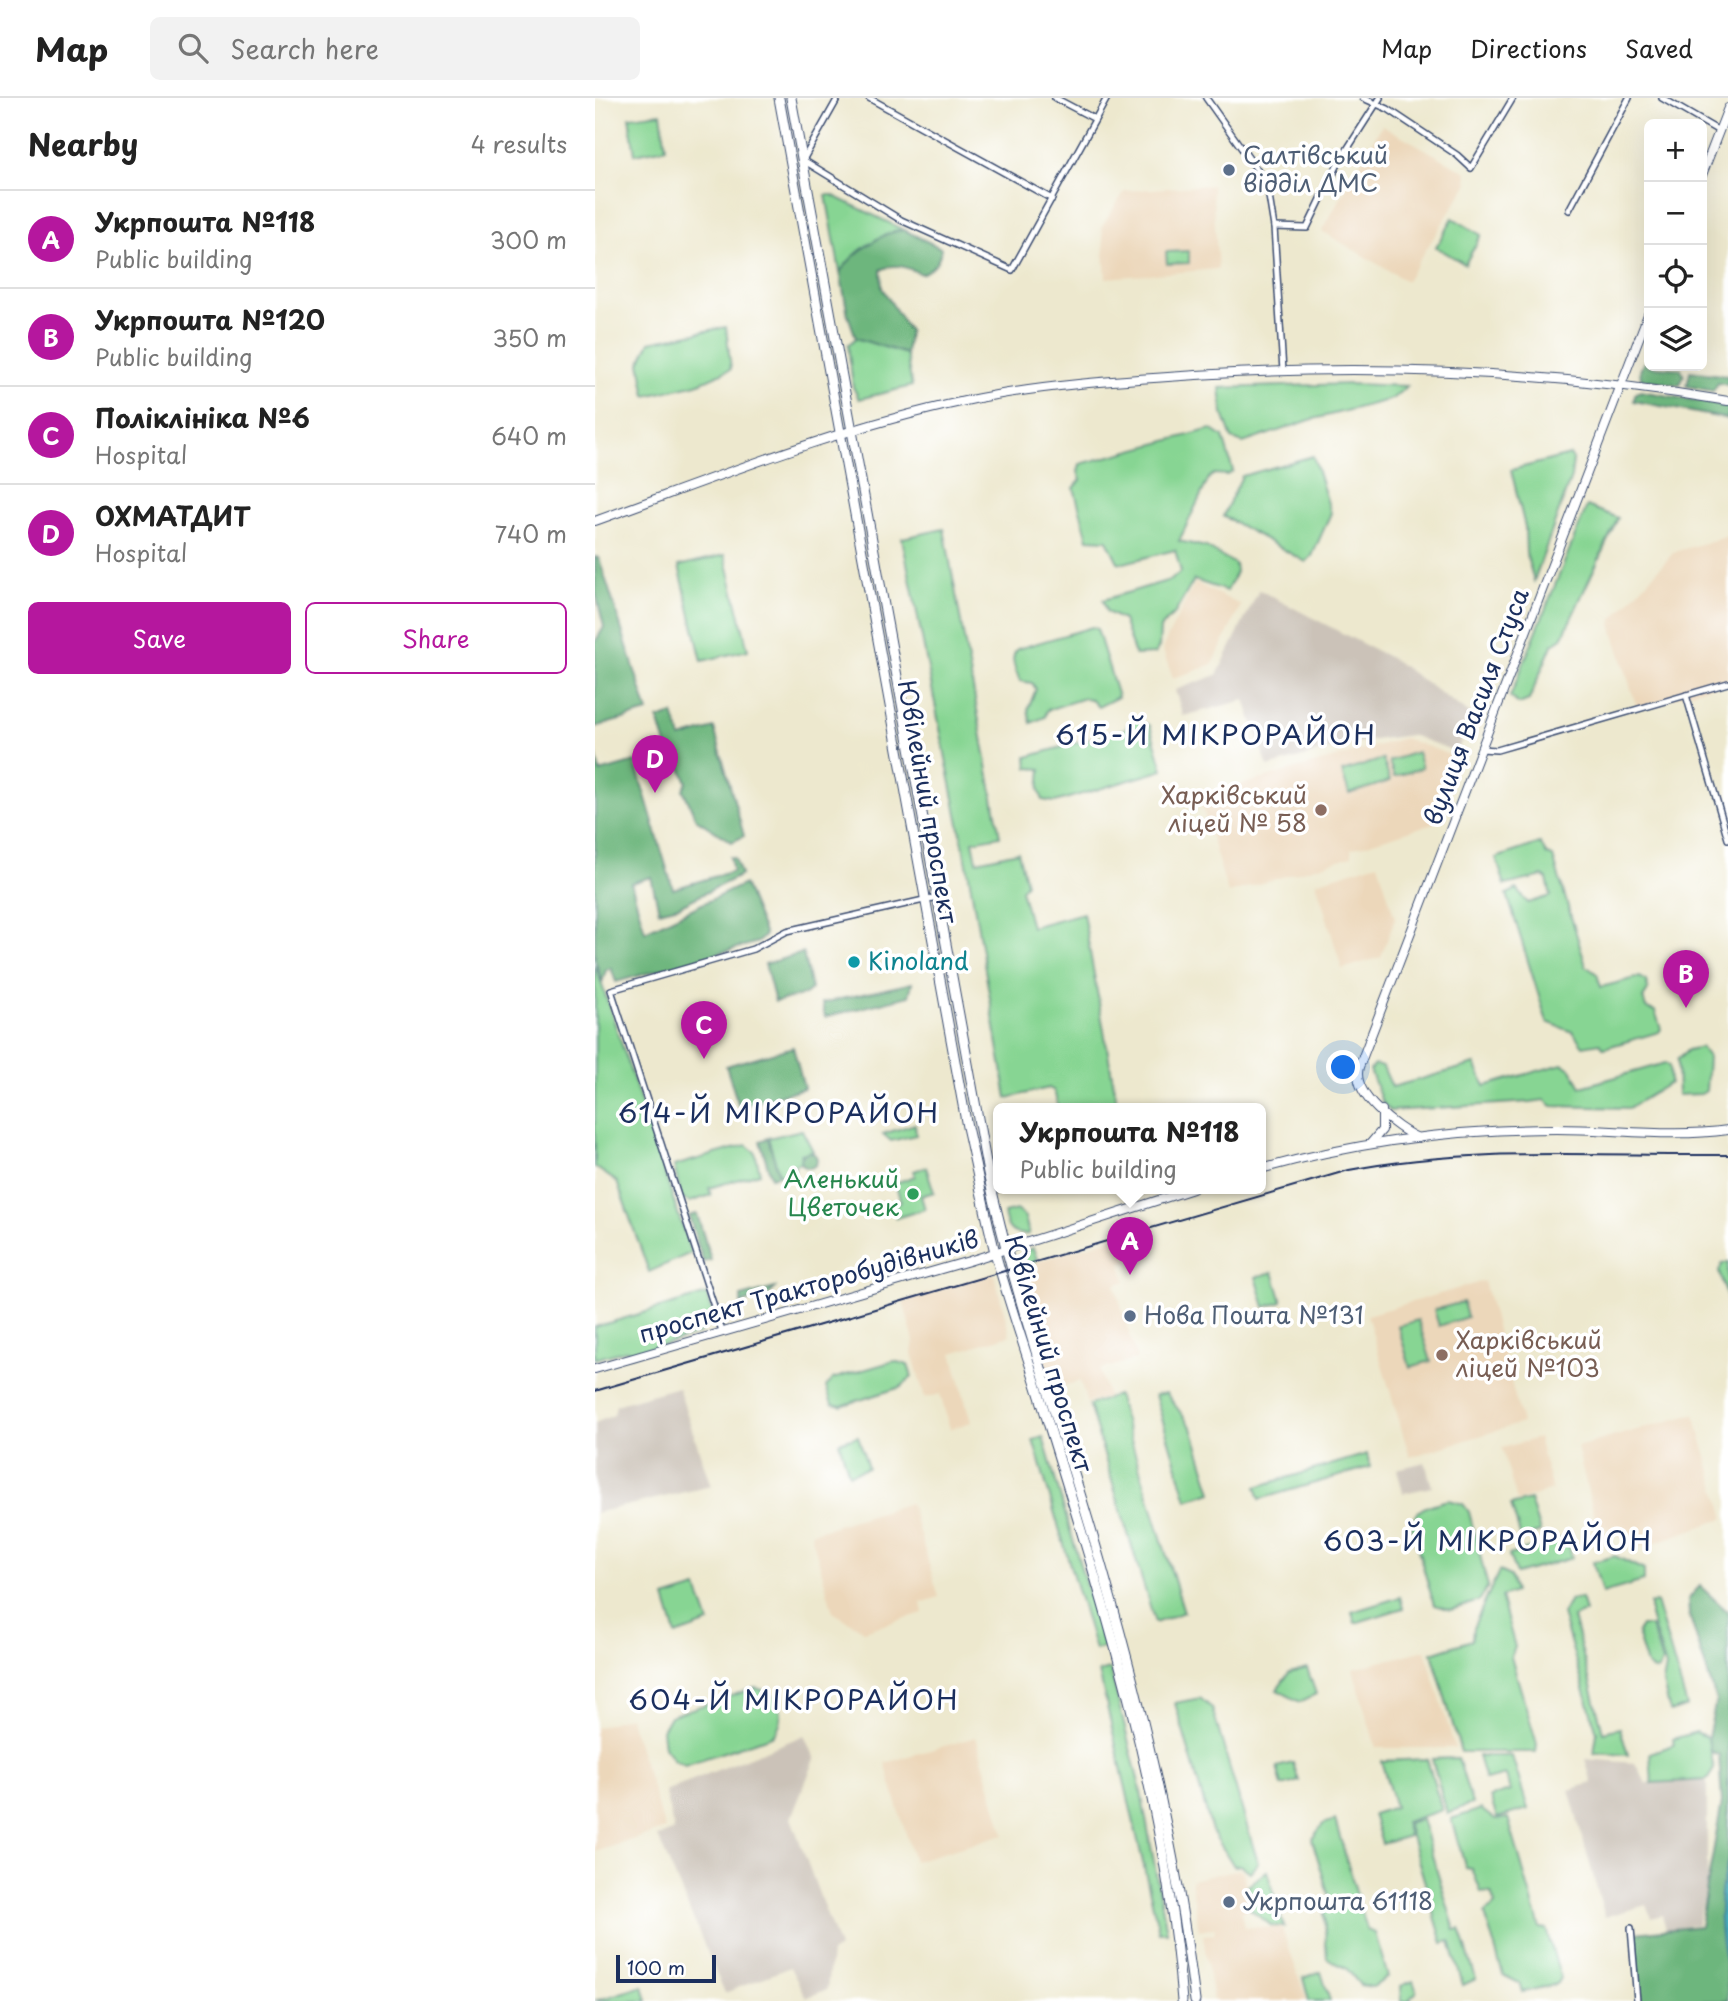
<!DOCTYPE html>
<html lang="en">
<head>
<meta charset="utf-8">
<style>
  body { margin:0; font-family:"Playpen Sans",sans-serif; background:#f2f2f2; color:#222 }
  .controls { position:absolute; right:21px; top:21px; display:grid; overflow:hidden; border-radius:10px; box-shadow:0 7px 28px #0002 }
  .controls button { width:63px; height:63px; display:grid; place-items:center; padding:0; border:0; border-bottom:2px solid #e0e0e0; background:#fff; color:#222; font:35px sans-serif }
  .scale { position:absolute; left:21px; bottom:18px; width:100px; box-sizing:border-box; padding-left:7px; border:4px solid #1b2f5e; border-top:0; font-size:19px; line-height:24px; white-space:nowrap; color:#1b2f5e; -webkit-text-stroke:5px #fff; paint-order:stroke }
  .you { position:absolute; left:749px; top:970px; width:24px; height:24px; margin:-18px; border:5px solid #fff; border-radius:50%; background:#1a73e8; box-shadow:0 0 0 10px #1a73e833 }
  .badge { display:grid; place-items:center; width:46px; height:46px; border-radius:50%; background:#b5179e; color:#fff; font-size:23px; font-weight:700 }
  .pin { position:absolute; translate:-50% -58px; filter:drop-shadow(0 2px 4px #0008) }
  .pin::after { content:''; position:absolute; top:37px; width:24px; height:21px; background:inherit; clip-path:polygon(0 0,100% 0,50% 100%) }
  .popup { position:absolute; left:398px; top:1005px; width:273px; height:91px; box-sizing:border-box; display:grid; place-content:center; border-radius:10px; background:#fff; filter:drop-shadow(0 2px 5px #0005); font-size:23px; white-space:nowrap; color:#767676 }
  .popup b { font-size:26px; color:#222 }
  .popup::after { content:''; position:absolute; left:50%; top:100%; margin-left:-14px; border:14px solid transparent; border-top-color:#fff }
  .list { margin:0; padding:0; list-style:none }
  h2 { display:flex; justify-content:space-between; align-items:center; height:91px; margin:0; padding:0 28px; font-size:30px }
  h2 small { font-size:23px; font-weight:400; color:#767676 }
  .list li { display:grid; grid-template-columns:46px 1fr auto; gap:21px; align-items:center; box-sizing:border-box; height:98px; padding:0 28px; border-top:2px solid #e0e0e0 }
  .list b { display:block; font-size:26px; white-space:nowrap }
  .list p { margin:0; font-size:23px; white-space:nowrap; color:#767676 }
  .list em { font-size:23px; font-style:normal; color:#767676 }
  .actions { display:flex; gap:14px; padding:21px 28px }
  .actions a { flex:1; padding:16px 0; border:2px solid #b5179e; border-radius:10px; text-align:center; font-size:24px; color:#b5179e }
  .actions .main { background:#b5179e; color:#fff }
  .icon { flex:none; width:38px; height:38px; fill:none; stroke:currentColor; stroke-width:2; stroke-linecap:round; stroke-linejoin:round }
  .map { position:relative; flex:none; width:1133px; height:1903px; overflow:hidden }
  header { display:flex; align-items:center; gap:42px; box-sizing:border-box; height:98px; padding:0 35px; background:#fff; border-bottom:2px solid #e0e0e0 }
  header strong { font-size:33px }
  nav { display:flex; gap:38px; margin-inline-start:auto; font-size:24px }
  .search { width:490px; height:63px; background:#f2f2f2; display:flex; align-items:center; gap:18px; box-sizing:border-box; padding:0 24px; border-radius:10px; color:#767676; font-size:26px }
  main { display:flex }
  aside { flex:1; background:#fff }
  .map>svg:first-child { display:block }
</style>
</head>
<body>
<header>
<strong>Map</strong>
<div class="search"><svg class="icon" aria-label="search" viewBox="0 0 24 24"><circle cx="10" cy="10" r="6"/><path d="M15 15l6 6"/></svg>Search here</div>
<nav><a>Map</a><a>Directions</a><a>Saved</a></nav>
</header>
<main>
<aside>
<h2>Nearby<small>4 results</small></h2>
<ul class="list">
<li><span class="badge">A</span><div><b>Укрпошта №118</b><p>Public building</p></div><em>300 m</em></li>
<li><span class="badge">B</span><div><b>Укрпошта №120</b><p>Public building</p></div><em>350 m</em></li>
<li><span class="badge">C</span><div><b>Поліклініка №6</b><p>Hospital</p></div><em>640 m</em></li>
<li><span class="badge">D</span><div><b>ОХМАТДИТ</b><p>Hospital</p></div><em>740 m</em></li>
</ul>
<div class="actions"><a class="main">Save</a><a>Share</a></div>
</aside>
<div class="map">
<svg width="1133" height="1903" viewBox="0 0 1133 1903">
  <rect width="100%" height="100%" fill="#fff"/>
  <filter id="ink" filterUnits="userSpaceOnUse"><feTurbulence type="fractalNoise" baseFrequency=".0143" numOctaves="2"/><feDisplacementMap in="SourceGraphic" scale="14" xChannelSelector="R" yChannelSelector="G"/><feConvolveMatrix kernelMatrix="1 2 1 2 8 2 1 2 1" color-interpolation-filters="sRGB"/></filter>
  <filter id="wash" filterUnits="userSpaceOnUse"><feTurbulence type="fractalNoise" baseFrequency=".00686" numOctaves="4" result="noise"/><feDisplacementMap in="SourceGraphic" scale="28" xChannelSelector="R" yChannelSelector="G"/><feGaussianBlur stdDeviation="1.57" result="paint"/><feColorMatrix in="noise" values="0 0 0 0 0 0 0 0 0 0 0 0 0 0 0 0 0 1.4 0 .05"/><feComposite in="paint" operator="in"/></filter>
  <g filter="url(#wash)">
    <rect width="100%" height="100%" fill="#ede8ce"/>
    <!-- built -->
    <g fill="#ecd7ba">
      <polygon points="787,27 871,74 873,85 811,183 727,133"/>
      <polygon points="617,87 623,171 511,180 507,128 530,93"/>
      <polygon points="1133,438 1133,583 1042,610 1016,526 1019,520 1079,454"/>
      <polygon points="600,485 646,507 618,566 578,581 567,550"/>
      <polygon points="809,640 859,658 853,690 839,725 756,751 757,758 633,795 604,699"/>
      <polygon points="783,765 800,820 786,859 747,871 721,784"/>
      <polygon points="544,1132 551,1158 526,1166 531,1183 520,1187 542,1261 505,1272 513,1299 492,1305 485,1283 458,1291 421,1170"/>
      <polygon points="399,1175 415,1237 357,1255 376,1324 355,1331 345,1296 330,1300 317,1255 319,1243 308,1203"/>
      <polygon points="889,1183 927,1325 815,1359 772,1217"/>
      <polygon points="1099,1316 1130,1420 1048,1449 1001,1425 982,1349"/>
      <polygon points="943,1340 957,1392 922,1403 907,1350"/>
      <polygon points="315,1405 344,1499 326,1505 328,1515 269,1533 238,1514 216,1435"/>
      <polygon points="830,1552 860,1650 781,1650 758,1571"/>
      <polygon points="34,1619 70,1731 0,1754 0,1630"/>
      <polygon points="381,1639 409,1737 319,1763 290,1665"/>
      <polygon points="645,1771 649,1774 653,1811 646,1814 649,1829 687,1830 712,1903 618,1903 608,1837 619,1836 620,1830 604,1832 596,1782"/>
    </g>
    <!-- industrial -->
    <g fill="#cbc2b8">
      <polygon points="664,492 799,562 876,617 862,654 816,637 757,645 673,669 650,602 588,618 580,592 622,577"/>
      <polygon points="83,1289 116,1388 0,1415 0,1325 19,1317 21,1307"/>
      <polygon points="830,1364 837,1389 808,1395 802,1371"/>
      <polygon points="210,1637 220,1661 196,1720 244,1850 236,1855 232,1891 211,1900 195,1869 130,1895 63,1739 79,1732 70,1693"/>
      <polygon points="990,1661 1040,1665 1051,1685 1112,1682 1112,1785 1102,1826 1071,1831 1067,1817 1056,1820 1051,1807 1010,1819 974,1692 997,1685"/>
    </g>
    <!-- green -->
    <g fill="#87d593" stroke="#518278" stroke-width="2">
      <polygon points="66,15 71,50 40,56 34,19"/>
      <polygon points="231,97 237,97 309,132 299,133 245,174"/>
      <polygon points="858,120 886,137 870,166 841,149"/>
      <polygon points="594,153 594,165 572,166 571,154"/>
      <polygon points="131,229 136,271 102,286 51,298 45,265 55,244"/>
      <polygon points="261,240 311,256 317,288 264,301 258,289 253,247"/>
      <polygon points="755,286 812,288 797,301 715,322 648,345 637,341 628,316 625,290"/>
      <polygon points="616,331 628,339 638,373 633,377 619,376 614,380 584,443 611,449 640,466 641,474 632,493 599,482 580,515 565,530 564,549 560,556 540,557 528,522 512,514 508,502 575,482 586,474 580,452 529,465 523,464 512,442 493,441 479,390 486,382 483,374 485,366"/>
      <polygon points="975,357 978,362 976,379 939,483 931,455 930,429 916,372"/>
      <polygon points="718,358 736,415 717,458 711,464 628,418 647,378"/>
      <polygon points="992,408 1023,420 967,540 957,547 934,602 924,606 915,599"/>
      <polygon points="349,431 405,738 378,743 382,763 423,754 431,785 426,792 436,829 488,815 523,1011 464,1011 459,993 454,990 412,1000 372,766 307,440"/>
      <polygon points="130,457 153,552 107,563 84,468"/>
      <path d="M 497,529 L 502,531 L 523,599 L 503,609 L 496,601 L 489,600 L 452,612 L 450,619 L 436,625 L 433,611 L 441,591 L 437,585 L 425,583 C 421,573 414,561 422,551 Z"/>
      <polygon points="543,622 555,628 568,671 565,673 460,704 448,702 444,692 446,671 433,670 432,659 530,631 536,623"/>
      <polygon points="822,654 827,670 799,679 794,663"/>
      <polygon points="788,661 795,683 754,696 747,674"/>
      <polygon points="945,745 952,757 958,759 991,868 1002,876 1006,889 1045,879 1051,883 1053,892 1048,900 1051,910 1060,913 1066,931 1064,934 1009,950 1005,945 988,948 978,934 952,924 912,796 922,791 933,805 956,798 952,781 948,778 910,787 901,760"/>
      <polygon points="0,866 96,1155 54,1174 22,1084 0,1069"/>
      <polygon points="1106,949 1113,959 1111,993 1106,996 1083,997 1082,962 1093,952"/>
      <polygon points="1070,965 1074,968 1075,985 1034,1010 957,1008 950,1002 935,1004 795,1013 787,1004 775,972 779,967 788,969 797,989 880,966 890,988 967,966 976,971 986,989"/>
      <polygon points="320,1026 321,1037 296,1043 288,1036"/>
      <polygon points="207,1032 218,1053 206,1056 209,1064 199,1067 200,1072 184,1077 173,1040"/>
      <polygon points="151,1047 160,1054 165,1075 114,1090 116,1097 95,1104 87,1101 79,1068"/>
      <polygon points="331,1069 339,1094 326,1098 330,1111 301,1120 298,1111 290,1113 289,1110 306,1104 300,1085 320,1078 319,1073"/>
      <path d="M 421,1112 L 430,1119 L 434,1136 C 417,1138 411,1131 409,1115 Z"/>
      <path d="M 438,1150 L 442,1161 L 431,1178 L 424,1178 C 420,1164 423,1154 438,1150 Z"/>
      <polygon points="1133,1164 1133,1202 1124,1174 1127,1166"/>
      <polygon points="678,1174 687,1204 670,1209 661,1179"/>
      <polygon points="112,1196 119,1219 104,1236 35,1257 33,1252 0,1261 0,1229"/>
      <polygon points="868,1204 872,1219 844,1228 839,1212"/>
      <polygon points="823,1222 836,1263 815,1269 803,1228"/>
      <polygon points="299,1263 313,1267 317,1279 306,1289 246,1308 237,1306 231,1289 237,1281"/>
      <polygon points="571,1295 597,1330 617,1394 592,1402 560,1297"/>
      <polygon points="522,1297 589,1514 560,1525 494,1307"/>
      <polygon points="263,1338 273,1370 254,1376 244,1344"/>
      <polygon points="448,1339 509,1549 500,1552 438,1342"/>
      <polygon points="772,1356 775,1369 665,1401 661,1389"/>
      <path d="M 853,1402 L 868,1406 L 874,1414 L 893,1489 L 884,1503 L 856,1512 L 839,1507 L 817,1430 C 817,1409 836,1407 853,1402 Z"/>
      <polygon points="935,1402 945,1434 926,1440 916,1407"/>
      <polygon points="972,1439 977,1460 921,1476 914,1457"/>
      <polygon points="1020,1458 1049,1472 1049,1483 1007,1495 998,1464"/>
      <polygon points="904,1473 915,1478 920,1494 906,1499 920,1549 916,1559 942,1646 941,1654 866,1654 837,1555 877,1542 878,1530"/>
      <polygon points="102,1490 114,1525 81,1537 70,1500"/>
      <polygon points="805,1499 808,1510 760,1525 757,1514"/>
      <polygon points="986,1500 990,1514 978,1519 1008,1634 1025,1630 1033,1657 999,1655 1002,1635 967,1516 975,1502"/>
      <polygon points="1061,1504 1092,1608 1075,1614 1068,1585 1071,1569 1055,1518 1055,1506"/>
      <polygon points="1046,1528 1054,1528 1057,1531 1067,1564 1064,1572 1059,1573 1052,1568 1042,1535"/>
      <polygon points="712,1570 721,1596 705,1604 682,1592 694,1575"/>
      <polygon points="515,1571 545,1689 572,1834 564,1834 504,1574"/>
      <path d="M 160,1590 C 185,1594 195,1619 177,1638 L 90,1667 L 79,1662 L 69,1649 L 67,1632 L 75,1618 Z"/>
      <polygon points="605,1600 617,1610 663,1765 655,1774 646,1767 639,1768 617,1733 580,1605"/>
      <polygon points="1101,1634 1113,1640 1119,1671 1112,1682 1057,1685 1055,1655 1079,1647 1078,1641"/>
      <polygon points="883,1658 917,1658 933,1711 902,1720 895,1699 915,1693 911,1677 890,1682"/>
      <polygon points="863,1660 877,1706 852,1715 837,1661"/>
      <polygon points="832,1661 847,1712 810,1724 814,1738 787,1746 778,1716 800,1709 786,1663"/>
      <polygon points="698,1665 704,1683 687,1688 682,1669"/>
      <polygon points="886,1711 900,1722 913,1720 945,1830 951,1831 966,1880 962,1886 927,1894 924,1885 908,1877 890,1816 900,1806 896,1795 886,1794 877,1771 871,1770 856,1721"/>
      <polygon points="826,1721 860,1832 865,1831 881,1881 868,1887 855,1843 848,1845 812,1725"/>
      <polygon points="740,1722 772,1832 780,1835 793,1879 778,1889 765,1887 752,1871 732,1860 729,1816 735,1802 717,1741 728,1726"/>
      <polygon points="672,1773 689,1829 677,1828 655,1811 652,1789"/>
      <polygon points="726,1874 735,1903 714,1903 708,1880"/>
      <polygon points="818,1883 822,1894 815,1900 816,1903 807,1903 806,1888"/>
      <polygon points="48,1888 52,1903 0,1903"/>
    </g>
    <!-- forest -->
    <g fill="#6db67d" stroke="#44726e" stroke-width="2">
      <path d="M 309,132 L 346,150 C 345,163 338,171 326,176 C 312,169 301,164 286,172 L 287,190 L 314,233 L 311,256 L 261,240 L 253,217 L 245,174 C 257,156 287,133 309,132 Z"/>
      <polygon points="1049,264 1054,268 1086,271 1089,277 1085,287 1046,281 1045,272"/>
      <polygon points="1095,273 1133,278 1133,287 1123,285 1118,293 1092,288"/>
      <polygon points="1045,293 1133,308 1133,321 1039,303 1040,296"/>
      <polygon points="0,459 4,460 53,614 0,629 0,544 9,529 0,492"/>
      <polygon points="78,616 86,640 119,630 149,738 137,744 101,721 88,691 92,684 78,652 71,647 63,621"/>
      <polygon points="0,653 5,674 40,664 78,791 138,773 135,759 140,760 146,777 84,808 64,813 56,779 36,785 50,833 149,786 170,837 163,844 21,884 16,870 11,872 7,885 0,861"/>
      <polygon points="208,855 216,891 211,896 180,904 170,866"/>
      <polygon points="317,885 314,898 230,919 227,905"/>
      <polygon points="198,949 209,990 144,1009 131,968"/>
      <polygon points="173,1040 184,1077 176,1079 165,1043"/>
      <circle cx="214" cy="1062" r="8"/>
      <polygon points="102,1116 116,1162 108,1164 94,1118"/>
      <polygon points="180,1190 174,1197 146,1206 146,1199"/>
      <path d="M 1105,1488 L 1133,1514 L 1133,1763 C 1117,1817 1133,1851 1133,1903 L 1046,1903 L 1041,1835 L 1105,1828 L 1127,1704 L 1124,1657 L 1115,1653 L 1113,1640 L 1121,1602 L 1094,1516 L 1093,1501 Z"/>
    </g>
    <!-- water -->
    <path fill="#43b0c0" stroke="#2f708f" stroke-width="2" d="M 1133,1763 L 1133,1874 C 1123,1836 1121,1801 1133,1763 Z"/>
  </g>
  <g filter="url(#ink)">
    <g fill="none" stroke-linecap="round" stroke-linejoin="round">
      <!-- street casing -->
      <g stroke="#3a4b6f" stroke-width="8">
        <g id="street">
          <polyline points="243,0 208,62 306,122 417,172 512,0"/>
          <polyline points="274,0 457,101"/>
          <polyline points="460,0 500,21"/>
          <polyline points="611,0 672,86 679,129 688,273"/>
          <polyline points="768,0 793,11 862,57 876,70 918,0"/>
          <polyline points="1067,0 1124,33"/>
          <polyline points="974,112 1034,0"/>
          <polyline points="679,129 712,130 744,64 785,0"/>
          <polyline points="1091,597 1133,741"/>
          <polyline points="886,651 902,652 1133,585"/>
          <polyline points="127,1233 16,892 158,851 192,833 342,799"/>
          <polyline points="1036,1830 1042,1903"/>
        </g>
      </g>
      <!-- secondary casing -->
      <g stroke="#3a4b6f" stroke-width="10">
        <g id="secondary">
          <polyline points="1107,77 1133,10"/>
          <path d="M 0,423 C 122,379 243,330 370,303 C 445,287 524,282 601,277 C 779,266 957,273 1133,303"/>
          <path d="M 823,1040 C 801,1030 756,996 764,969 L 1054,214"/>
          <polyline points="775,1046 787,1032 787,1012"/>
          <path d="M 666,1071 C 762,1044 862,1031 962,1031 C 1020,1031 1075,1040 1133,1032"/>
          <polyline points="0,1271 374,1163 598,1091"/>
        </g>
      </g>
      <!-- primary casing -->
      <g stroke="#3a4b6f" stroke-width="11">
        <g id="primary">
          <path d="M 184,0 L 372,1029 C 382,1072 390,1116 401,1158 C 415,1208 432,1256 447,1305 C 507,1499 571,1699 587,1903"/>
          <path d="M 196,0 L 393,1075 C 420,1200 463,1319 499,1442 C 543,1593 581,1746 600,1903"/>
        </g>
      </g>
      <!-- street -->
      <use href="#street" stroke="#fff" stroke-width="5"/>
      <!-- secondary -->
      <use href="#secondary" stroke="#fff" stroke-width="8"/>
      <!-- primary -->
      <use href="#primary" stroke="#fff" stroke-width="9"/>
      <!-- tram -->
      <path stroke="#1b2f5e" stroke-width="2" d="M 0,1293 L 754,1072 C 878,1048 1007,1058 1133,1057"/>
    </g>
  </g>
  <!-- markers -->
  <g fill="#5c6f8a" stroke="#fff" stroke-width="2.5">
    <circle cx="634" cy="72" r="7"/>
    <circle cx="535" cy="1218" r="7"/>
    <circle cx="634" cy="1804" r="7"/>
  </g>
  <g fill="#8d6e63" stroke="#fff" stroke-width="2.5">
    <circle cx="726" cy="712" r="7"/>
    <circle cx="847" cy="1257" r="7"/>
  </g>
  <circle fill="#0f9aa8" stroke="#fff" stroke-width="2.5" cx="259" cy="864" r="7"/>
  <circle fill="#2e9e5b" stroke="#fff" stroke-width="2.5" cx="318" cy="1096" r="7"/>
  <g text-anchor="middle" stroke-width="7" stroke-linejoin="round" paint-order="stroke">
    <!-- service labels -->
    <g font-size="24" fill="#4e5e75" stroke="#fff" text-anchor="start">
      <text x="648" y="66">Салтівський<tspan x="648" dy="28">відділ ДМС</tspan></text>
      <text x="549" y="1226">Нова Пошта №131</text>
      <text x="648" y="1812">Укрпошта 61118</text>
    </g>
    <!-- street labels -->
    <g font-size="24" fill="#1b2f5e" stroke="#fff">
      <text transform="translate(882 609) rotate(-69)" y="8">вулиця Василя Стуса</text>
      <text transform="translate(332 704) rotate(80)" y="8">Ювілейний проспект</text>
      <text transform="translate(214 1189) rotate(-16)" y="8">проспект Тракторобудівників</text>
      <text transform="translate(453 1256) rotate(73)" y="8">Ювілейний проспект</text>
    </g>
    <!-- education labels -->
    <g font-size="24" fill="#785e54" stroke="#fff" text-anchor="end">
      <text x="712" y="706">Харківський<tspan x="712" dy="28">ліцей № 58</tspan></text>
      <text x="861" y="1251" text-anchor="start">Харківський<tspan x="861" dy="28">ліцей №103</tspan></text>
    </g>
    <!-- culture labels -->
    <g font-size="24" fill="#0d838f" stroke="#fff" text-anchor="start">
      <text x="273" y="872">Kinoland</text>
    </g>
    <!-- leisure labels -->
    <g font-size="24" fill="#27864d" stroke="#fff" text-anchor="end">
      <text x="304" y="1090">Аленький<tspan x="304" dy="28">Цветочек</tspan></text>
    </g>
    <!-- quarter labels -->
    <g font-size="28" letter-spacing="2" fill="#1b2f5e" stroke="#fff">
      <text x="621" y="647">615-Й МІКРОРАЙОН</text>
      <text x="184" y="1025">614-Й МІКРОРАЙОН</text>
      <text x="893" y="1453">603-Й МІКРОРАЙОН</text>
      <text x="199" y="1612">604-Й МІКРОРАЙОН</text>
    </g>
  </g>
</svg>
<div class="controls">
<button>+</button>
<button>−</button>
<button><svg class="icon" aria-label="locate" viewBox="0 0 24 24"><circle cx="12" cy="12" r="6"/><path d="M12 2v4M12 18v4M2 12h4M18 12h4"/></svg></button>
<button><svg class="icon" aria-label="layers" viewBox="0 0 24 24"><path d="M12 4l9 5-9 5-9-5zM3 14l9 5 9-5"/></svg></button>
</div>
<div class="scale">100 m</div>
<div class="you"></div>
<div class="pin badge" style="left:535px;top:1177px">A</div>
<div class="popup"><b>Укрпошта №118</b>Public building</div>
<div class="pin badge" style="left:1091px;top:910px">B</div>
<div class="pin badge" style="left:109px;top:961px">C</div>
<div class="pin badge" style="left:60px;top:695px">D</div>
</div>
</main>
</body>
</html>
